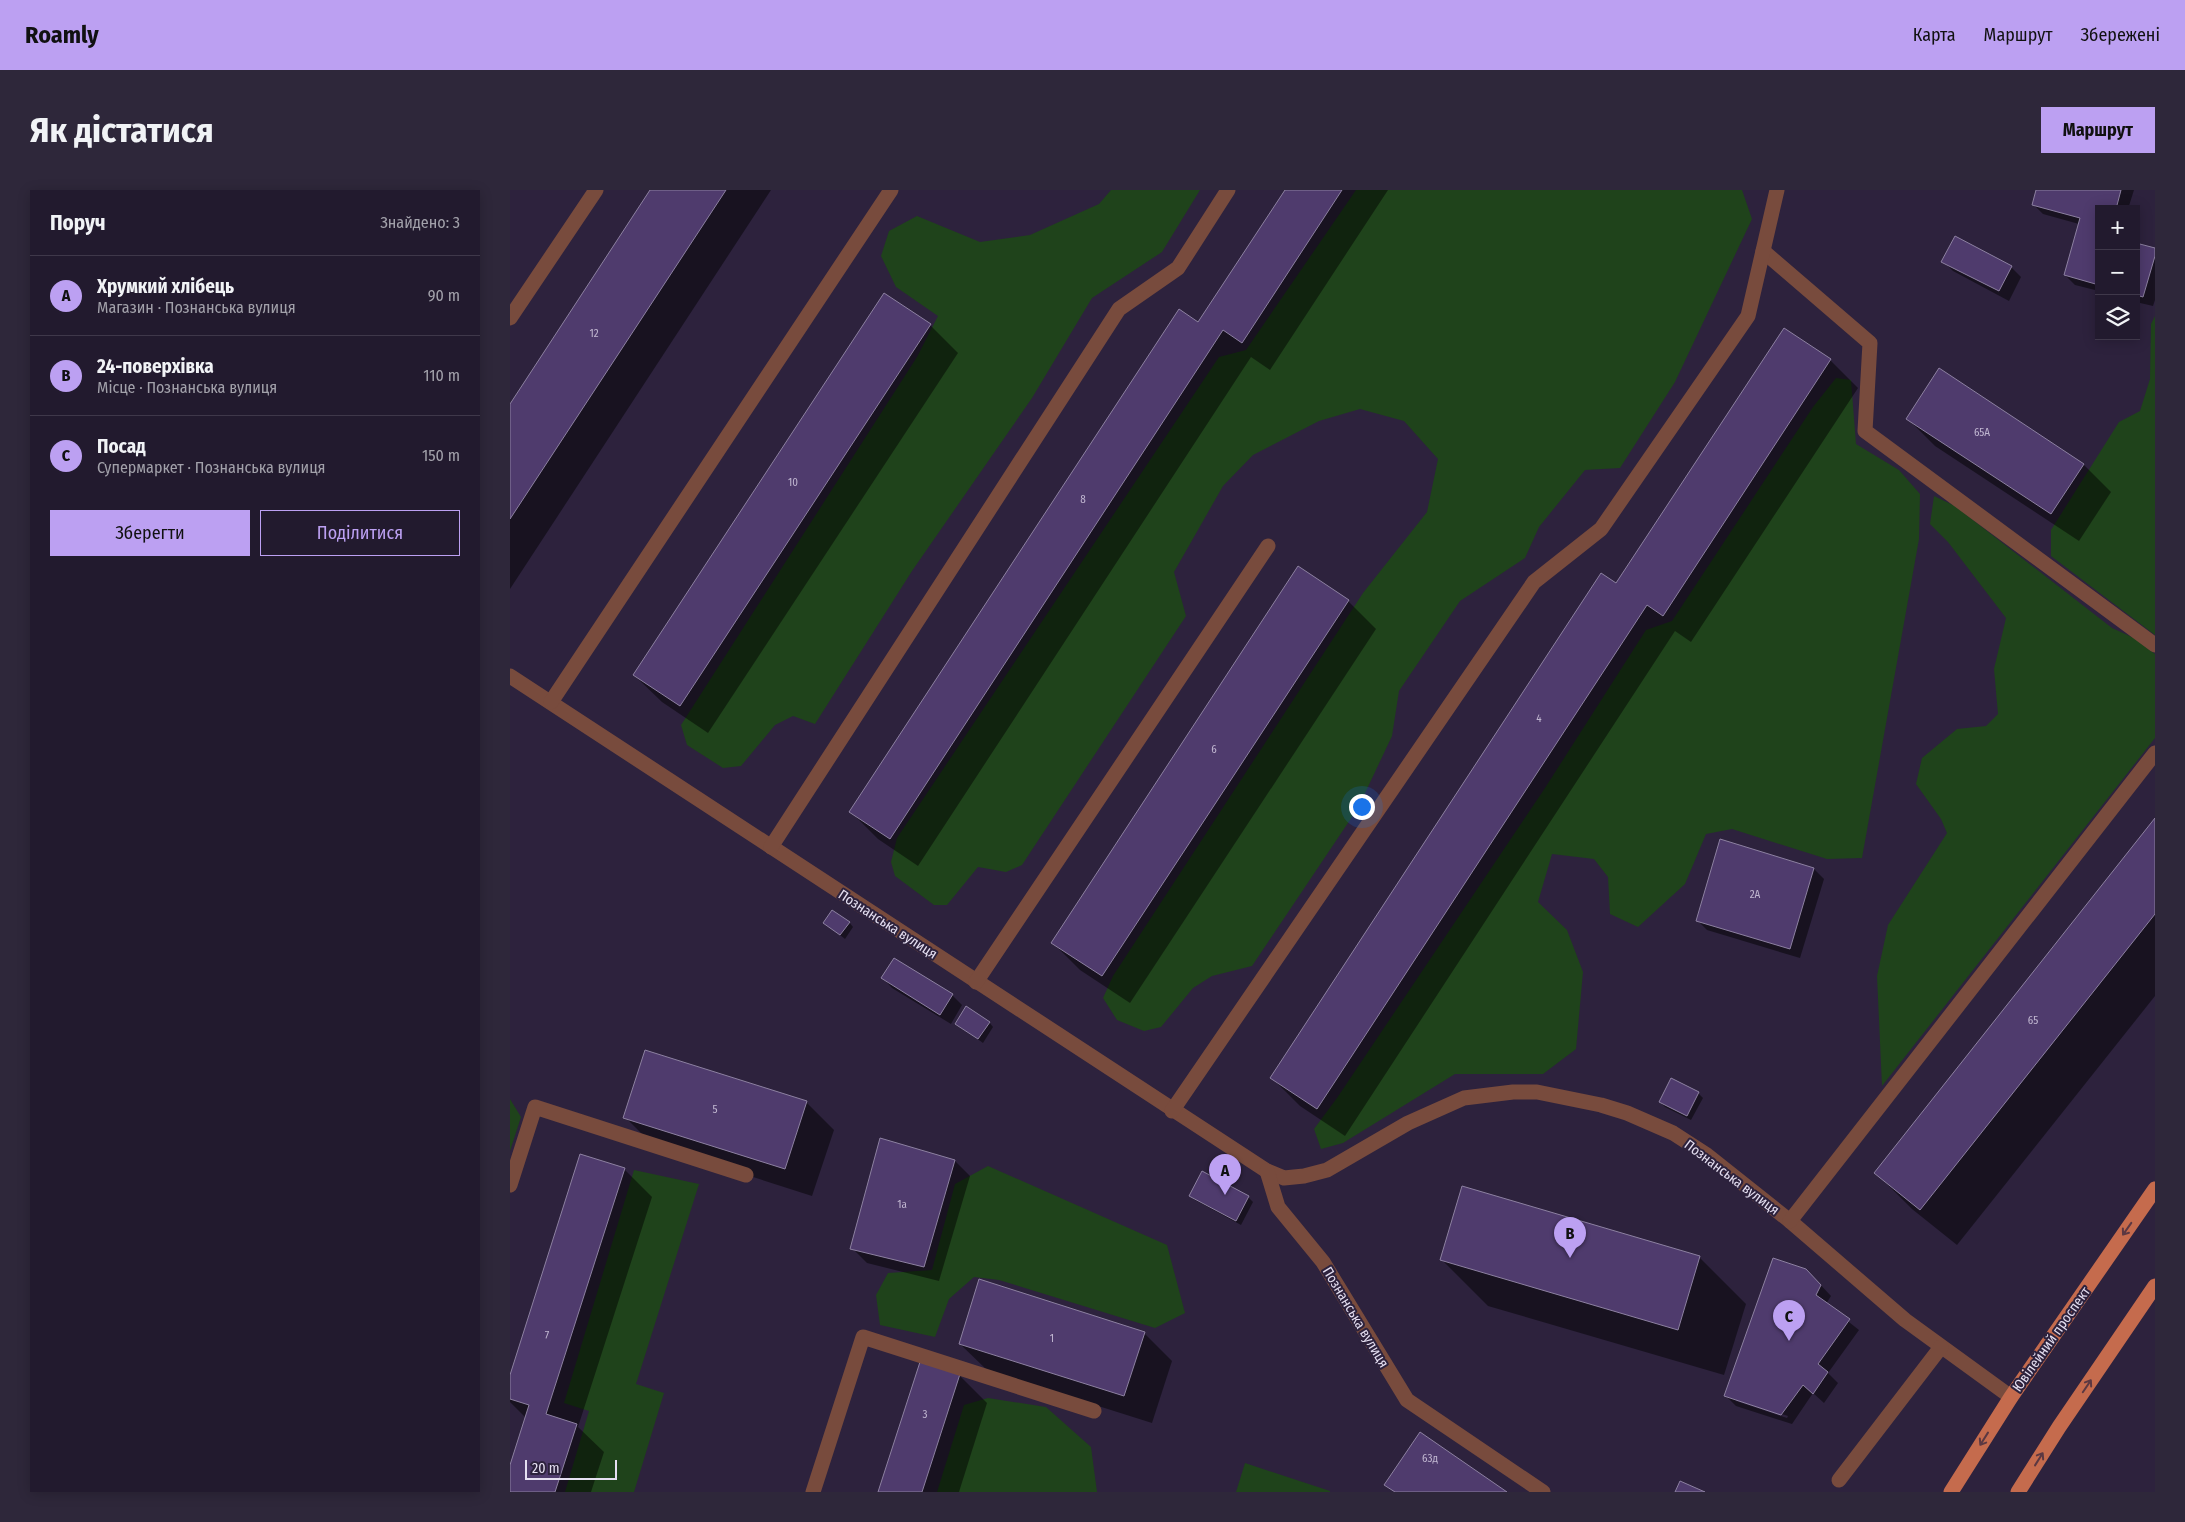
<!DOCTYPE html>
<html lang="uk">
<head>
<meta charset="utf-8">
<style>
  body { margin:0; font-family:"Fira Sans Condensed",sans-serif; background:#2e273a; color:#f1f3f6 }
  .controls { position:absolute; right:15px; top:15px; display:grid; overflow:hidden; border-radius:0px; box-shadow:0 2px 12px #0003 }
  .controls button { width:45px; height:45px; display:grid; place-items:center; padding:0; border:0; border-bottom:1px solid #3f384a; background:#221a2e; color:#f1f3f6; font:25px sans-serif }
  .scale { position:absolute; left:15px; bottom:12px; width:92px; box-sizing:border-box; padding-left:5px; border:2px solid #e5dff1; border-top:0; font-size:14px; line-height:18px; white-space:nowrap; color:#e5dff1; -webkit-text-stroke:4px #2d223d; paint-order:stroke }
  .you { position:absolute; left:851px; top:616px; width:18px; height:18px; margin:-12px; border:4px solid #fff; border-radius:50%; background:#1a73e8; box-shadow:0 0 0 8px #1a73e833 }
  .badge { display:grid; place-items:center; width:32px; height:32px; border-radius:50%; background:#bca0f2; color:#111; font-size:16px; font-weight:700 }
  .pin { position:absolute; translate:-50% -41px; filter:drop-shadow(0 1px 2px #0008) }
  .pin::after { content:''; position:absolute; top:26px; width:18px; height:15px; background:inherit; clip-path:polygon(0 0,100% 0,50% 100%) }
  .list { margin:0; padding:0; list-style:none }
  h2 { display:flex; justify-content:space-between; align-items:center; height:65px; margin:0; padding:0 20px; font-size:21px }
  h2 small { font-size:16px; font-weight:400; color:#a2a1aa }
  .list li { display:grid; grid-template-columns:32px 1fr auto; gap:15px; align-items:center; box-sizing:border-box; height:80px; padding:0 20px; border-top:1px solid #3f384a }
  .list b { display:block; font-size:19px; white-space:nowrap }
  .list p { margin:0; font-size:16px; white-space:nowrap; color:#a2a1aa }
  .list em { font-size:16px; font-style:normal; color:#a2a1aa }
  .actions { display:flex; gap:10px; padding:15px 20px }
  .actions a { flex:1; padding:11px 0; border:1px solid #bca0f2; border-radius:0px; text-align:center; font-size:18px; color:#bca0f2 }
  .actions .main { background:#bca0f2; color:#111 }
  .icon { flex:none; width:28px; height:28px; fill:none; stroke:currentColor; stroke-width:2; stroke-linecap:round; stroke-linejoin:round }
  .map { position:relative; flex:none; width:1645px; height:1302px; overflow:hidden; border-radius:0px }
  header { display:flex; align-items:center; gap:30px; box-sizing:border-box; height:70px; padding:0 25px; background:#bca0f2; color:#111 }
  header strong { font-size:24px }
  nav { display:flex; gap:28px; margin-inline-start:auto; font-size:18px }
  .intro { display:flex; align-items:center; justify-content:space-between; box-sizing:border-box; height:120px; padding:0 30px }
  h1 { margin:0; font-size:35px }
  .button { padding:12px 22px; border-radius:0px; background:#bca0f2; color:#111; font-size:18px; font-weight:700 }
  main { display:flex; gap:30px; padding:0 30px }
  aside { flex:1; background:#221a2e; border-radius:0px; box-shadow:0 2px 12px #0003 }
  .map>svg:first-child { display:block }
</style>
</head>
<body>
<header>
<strong>Roamly</strong>
<nav><a>Карта</a><a>Маршрут</a><a>Збережені</a></nav>
</header>
<div class="intro"><h1>Як дістатися</h1><a class="button">Маршрут</a></div>
<main>
<aside>
<h2>Поруч<small>Знайдено: 3</small></h2>
<ul class="list">
<li><span class="badge">A</span><div><b>Хрумкий хлібець</b><p>Магазин · Познанська вулиця</p></div><em>90 m</em></li>
<li><span class="badge">B</span><div><b>24-поверхівка</b><p>Місце · Познанська вулиця</p></div><em>110 m</em></li>
<li><span class="badge">C</span><div><b>Посад</b><p>Супермаркет · Познанська вулиця</p></div><em>150 m</em></li>
</ul>
<div class="actions"><a class="main">Зберегти</a><a>Поділитися</a></div>
</aside>
<div class="map">
<svg width="1645" height="1302" viewBox="0 0 1645 1302">
  <rect width="100%" height="100%" fill="#2d223d"/>
  <!-- green -->
  <g fill="#1f431b">
    <polygon points="601,0 690,0 652,62 582,108 522,208 402,381 305,534 283,526 265,535 231,576 213,578 177,555 171,535 407,167 428,126 386,97 371,66 379,41 407,26 470,52 520,45 589,14"/>
    <polygon points="846,0 1232,0 1242,29 1165,192 1110,278 1075,280 1029,337 1015,368 950,411 889,501 882,546 848,618 742,776 702,786 683,798 651,837 634,841 607,830 593,808 603,786 853,403 917,322 928,269 894,231 850,219 809,231 743,265 713,296 664,382 676,426 512,675 496,682 468,677 437,715 424,715 385,686 381,672 387,648 709,167 736,160"/>
    <polygon points="1645,126 1645,445 1541,366 1541,340 1609,232 1630,221 1640,189 1641,134"/>
    <polygon points="1326,188 1341,190 1346,254 1389,280 1410,304 1409,349 1352,668 1317,669 1222,639 1196,644 1175,694 1128,737 1100,724 1098,687 1084,669 1042,664 1028,712 1057,740 1073,782 1066,859 1033,884 945,884 833,953 811,959 804,939 827,908 1035,598 1136,440 1162,431 1303,217"/>
    <polygon points="1424,306 1445,316 1602,438 1624,448 1645,464 1645,548 1372,896 1367,786 1378,735 1437,643 1431,629 1406,594 1412,568 1447,539 1476,536 1488,524 1484,479 1496,428 1438,352 1420,334"/>
    <polygon points="0,909 11,927 0,961"/>
    <polygon points="478,976 657,1055 675,1123 645,1138 489,1090 464,1087 439,1109 425,1147 370,1135 366,1105 378,1083 422,1080 445,994"/>
    <polygon points="124,980 189,994 126,1194 154,1203 124,1302 55,1302 79,1221 54,1213"/>
    <polygon points="478,1208 536,1217 581,1257 587,1302 427,1302 454,1215"/>
    <polygon points="735,1273 820,1301 820,1302 726,1302"/>
  </g>
  <!-- shadow -->
  <g fill="#0007" fill-rule="evenodd">
    <polygon points="142,0 261,0 0,399 0,216"/>
    <polygon points="776,0 878,0 760,180 741,167 408,676 368,649 340,621 689,133"/>
    <polygon points="1527,0 1624,0 1618,19 1589,19 1589,101 1565,95 1555,85 1569,34 1533,24 1523,14"/>
    <polygon points="1626,54 1645,60 1645,110 1643,116 1626,112"/>
    <polygon points="1433,71 1501,77 1511,87 1499,111 1443,81"/>
    <polygon points="420,135 448,163 198,543 152,512 124,485"/>
    <polygon points="1320,170 1348,198 1181,452 1165,441 835,946 790,916 762,888 1107,395"/>
    <polygon points="1429,180 1574,275 1601,302 1569,351 1425,256 1397,228"/>
    <polygon points="838,411 866,439 620,813 570,780 542,752"/>
    <polygon points="1645,630 1645,806 1447,1055 1402,1019 1366,983"/>
    <polygon points="1304,679 1314,689 1290,768 1197,740 1187,730"/>
    <polygon points="339,732 343,737 335,749 315,733"/>
    <polygon points="384,769 442,805 452,815 441,834 382,798 373,788"/>
    <polygon points="479,832 483,837 473,853 446,833"/>
    <polygon points="1188,903 1193,908 1181,930 1155,917 1150,912"/>
    <polygon points="296,912 324,940 302,1006 143,955 115,927"/>
    <polygon points="445,971 460,986 429,1091 357,1073 342,1058"/>
    <polygon points="114,979 142,1007 68,1237 94,1262 81,1302 0,1302 0,1279 16,1228 0,1212 0,1189"/>
    <polygon points="680,1006 738,1007 743,1012 731,1035 685,1010"/>
    <polygon points="1189,1067 1236,1114 1214,1185 978,1116 931,1069"/>
    <path d="M 1306,1090 L 1321,1106 L 1316,1114 L 1349,1140 L 1318,1183 L 1328,1193 L 1314,1213 L 1303,1203 L 1282,1234 L 1226,1216 L 1216,1206 ZM 1226,1209 L 1278,1226 L 1277,1228 L 1226,1211 Z"/>
    <polygon points="634,1143 662,1171 642,1233 478,1181 450,1154"/>
    <polygon points="449,1185 477,1213 449,1302 369,1302"/>
  </g>
  <!-- building -->
  <g fill="#4f3b6d" stroke="#8d81a1">
    <polygon points="140,0 216,0 0,329 0,214"/>
    <polygon points="775,0 832,0 732,153 713,140 380,649 339,622 669,119 688,132"/>
    <polygon points="1526,0 1611,0 1606,19 1589,19 1589,95 1554,85 1570,28 1522,15"/>
    <polygon points="1445,46 1502,76 1489,101 1431,72"/>
    <polygon points="1626,53 1645,58 1645,66 1633,107 1626,105"/>
    <polygon points="374,103 421,134 170,516 123,485"/>
    <polygon points="1274,138 1321,169 1153,426 1137,415 807,919 760,888 1091,383 1106,393"/>
    <polygon points="1429,178 1574,274 1541,324 1396,229"/>
    <polygon points="788,376 839,410 592,786 541,753"/>
    <polygon points="1645,628 1645,724 1410,1020 1364,983"/>
    <polygon points="1210,649 1304,678 1280,759 1186,731"/>
    <polygon points="322,720 340,732 330,745 313,733"/>
    <polygon points="384,768 443,804 430,825 371,788"/>
    <polygon points="456,816 480,832 468,849 445,834"/>
    <polygon points="135,860 297,911 275,979 113,928"/>
    <polygon points="1161,888 1189,902 1177,926 1149,912"/>
    <polygon points="370,948 445,970 414,1077 340,1059"/>
    <polygon points="70,964 115,978 36,1224 67,1234 45,1302 0,1302 0,1275 19,1215 0,1209 0,1185"/>
    <polygon points="692,981 739,1006 726,1031 679,1006"/>
    <polygon points="952,996 1190,1066 1168,1140 930,1070"/>
    <polygon points="1263,1068 1296,1079 1311,1095 1306,1105 1340,1129 1308,1174 1318,1182 1303,1204 1293,1195 1271,1225 1214,1206"/>
    <polygon points="469,1089 635,1142 614,1206 449,1154"/>
    <polygon points="410,1172 450,1184 412,1302 368,1302"/>
    <polygon points="910,1242 997,1302 885,1302 874,1295"/>
    <polygon points="1170,1291 1195,1302 1165,1302"/>
  </g>
  <g fill="none" stroke-linecap="round" stroke-linejoin="round">
    <!-- minor -->
    <g stroke="#784b3d" stroke-width="15">
      <polyline points="1253,61 1360,153 1355,241 1645,455"/>
      <polyline points="0,128 86,0"/>
      <polyline points="0,486 757,981 774,988 794,986 817,980 898,933 954,908 1003,902 1027,902 1091,915 1117,923 1163,943 1197,965 1280,1031 1395,1130 1501,1207"/>
      <polyline points="41,512 381,0"/>
      <polyline points="261,657 609,119 668,78 718,0"/>
      <polyline points="466,792 758,356"/>
      <polyline points="662,921 1024,392 1091,339 1238,126 1267,0"/>
      <polyline points="757,981 768,1017 813,1072 897,1210 1033,1302"/>
      <polyline points="0,995 25,917 236,985"/>
      <polyline points="1280,1031 1645,563"/>
      <polyline points="1329,1290 1431,1157"/>
      <polyline points="303,1302 353,1147 584,1221"/>
    </g>
    <!-- major -->
    <g stroke="#c56b4d" stroke-width="15">
      <polyline points="1441,1302 1501,1207 1645,999"/>
      <polyline points="1508,1302 1549,1237 1645,1096"/>
    </g>
  </g>
  <!-- one-way arrows -->
  <defs><path id="oneway-shaft" d="M-6 0H5M1.5-3L5.5 0L1.5 3" fill="none" stroke-width="1.6" stroke-linecap="round" stroke-linejoin="round" transform="scale(1.25)"/></defs>
  <g stroke="#5b3842">
    <use href="#oneway-shaft" transform="translate(1617 1039) rotate(125)"/>
    <use href="#oneway-shaft" transform="translate(1577 1196) rotate(-56)"/>
    <use href="#oneway-shaft" transform="translate(1474 1249) rotate(122)"/>
    <use href="#oneway-shaft" transform="translate(1529 1269) rotate(-58)"/>
  </g>
  <g text-anchor="middle" stroke-width="4" stroke-linejoin="round" paint-order="stroke">
    <!-- number labels -->
    <g font-size="11" fill="#c0b6d0">
      <text x="84" y="147">12</text>
      <text x="1472" y="246">65А</text>
      <text x="283" y="296">10</text>
      <text x="573" y="313">8</text>
      <text x="1029" y="532">4</text>
      <text x="704" y="563">6</text>
      <text x="1245" y="708">2А</text>
      <text x="1523" y="834">65</text>
      <text x="205" y="923">5</text>
      <text x="392" y="1018">1а</text>
      <text x="37" y="1149">7</text>
      <text x="542" y="1152">1</text>
      <text x="415" y="1228">3</text>
      <text x="920" y="1272">63д</text>
    </g>
    <!-- street labels -->
    <g font-size="14" fill="#e5dff1" stroke="#2d223d">
      <text transform="translate(378 734) rotate(33)" y="5">Познанська вулиця</text>
      <text transform="translate(1222 987) rotate(37)" y="5">Познанська вулиця</text>
      <text transform="translate(846 1127) rotate(59)" y="5">Познанська вулиця</text>
      <text transform="translate(1541 1149) rotate(-55)" y="5">Ювілейний проспект</text>
    </g>
  </g>
</svg>
<div class="controls">
<button>+</button>
<button>−</button>
<button><svg class="icon" aria-label="layers" viewBox="0 0 24 24"><path d="M12 4l9 5-9 5-9-5zM3 14l9 5 9-5"/></svg></button>
</div>
<div class="scale">20 m</div>
<div class="you"></div>
<div class="pin badge" style="left:715px;top:1005px">A</div>
<div class="pin badge" style="left:1060px;top:1068px">B</div>
<div class="pin badge" style="left:1279px;top:1151px">C</div>
</div>
</main>
</body>
</html>
